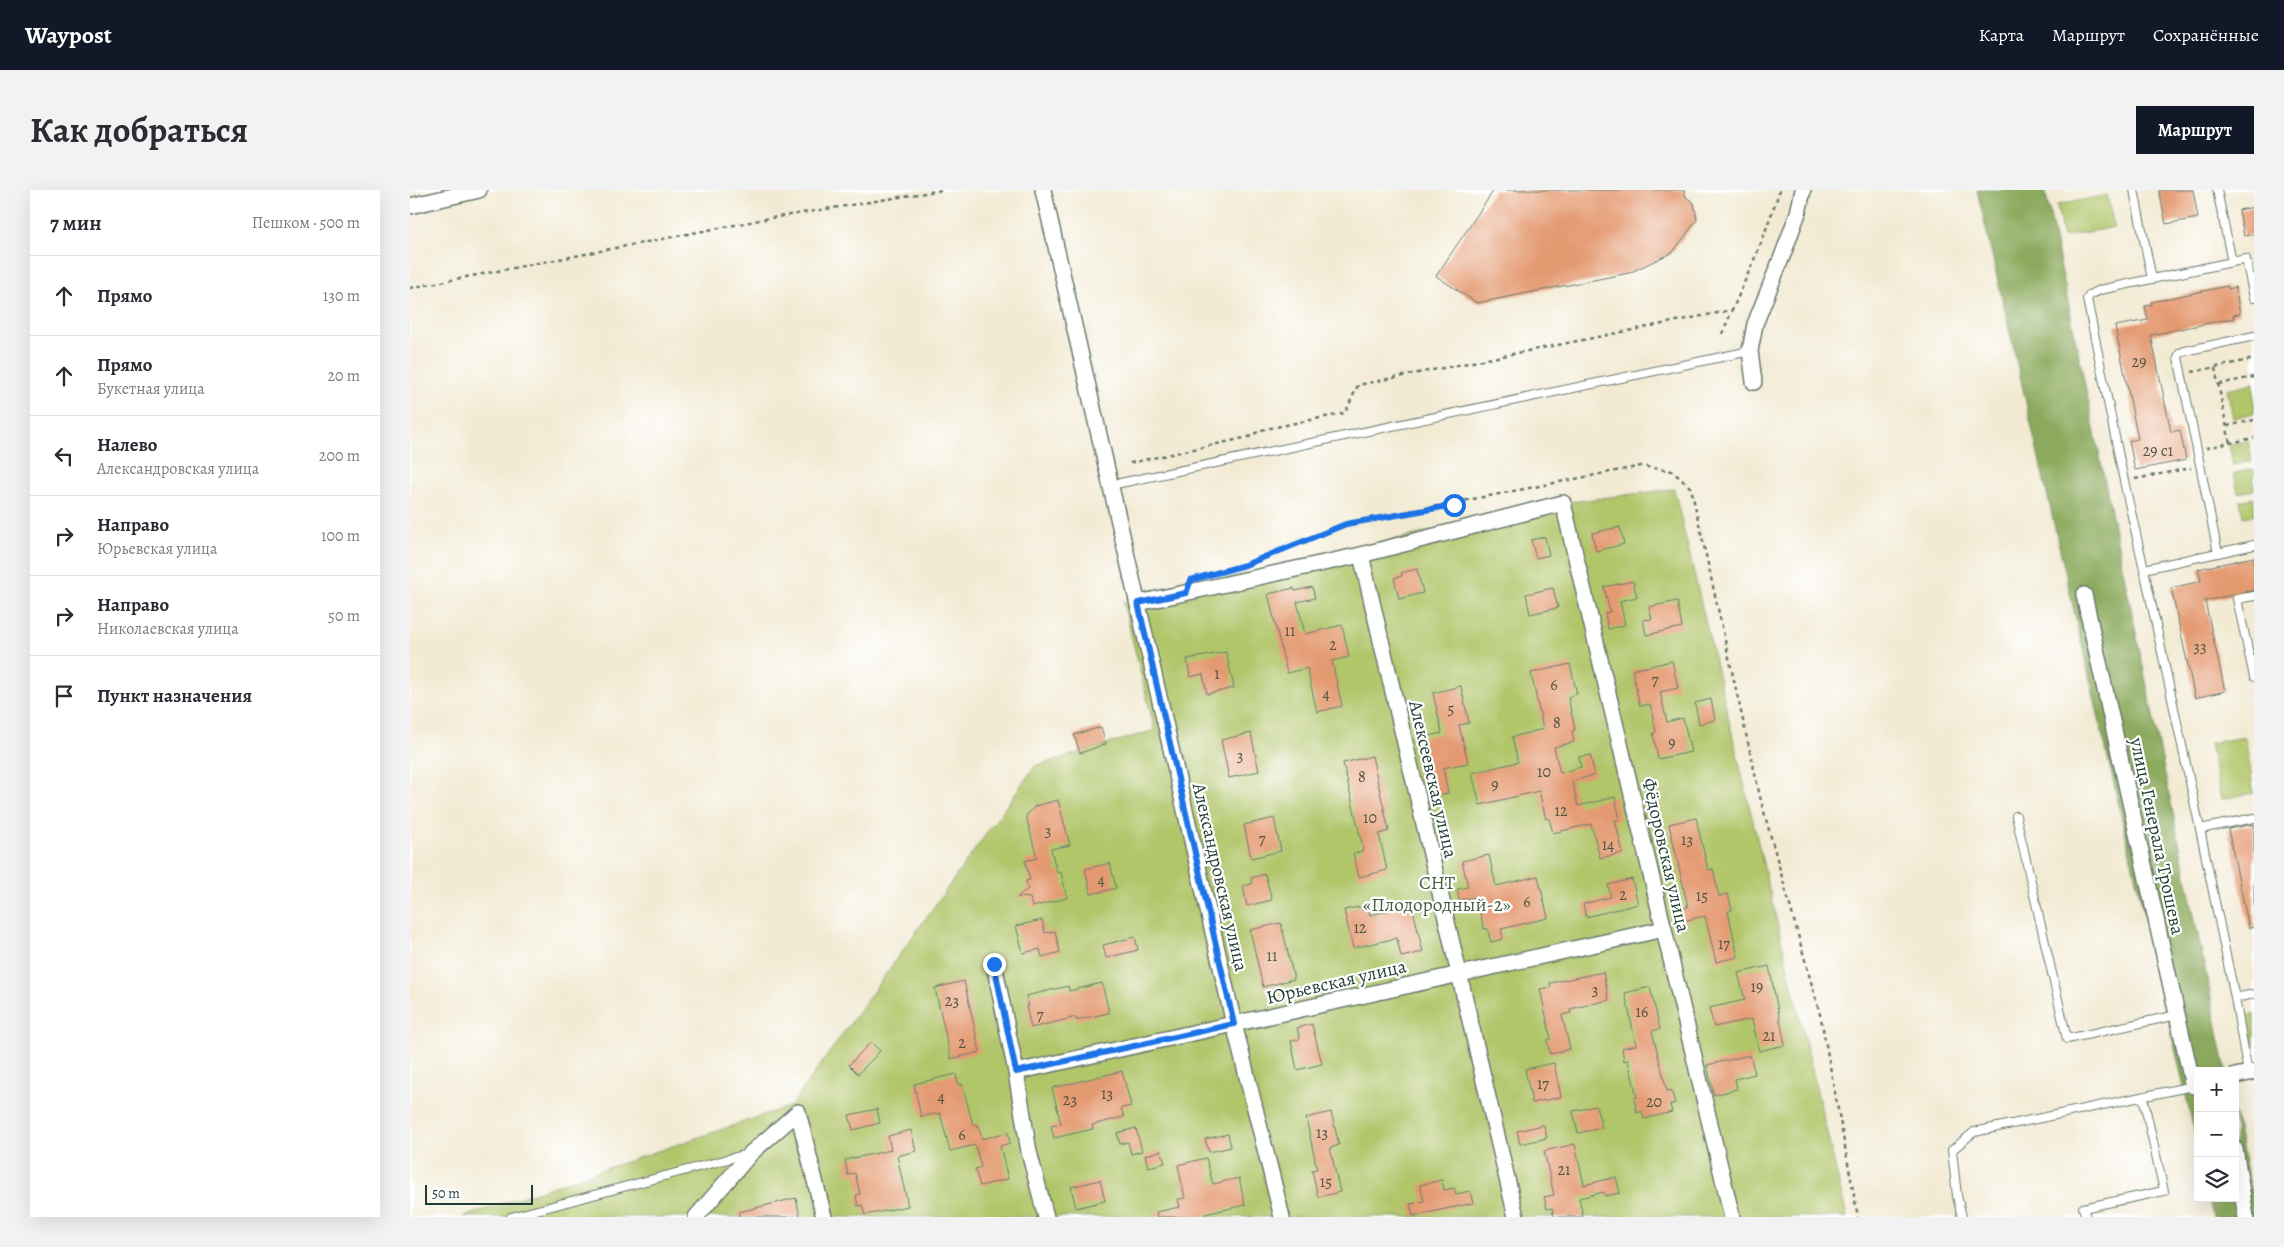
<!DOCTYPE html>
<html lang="ru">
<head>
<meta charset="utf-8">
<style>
  body { margin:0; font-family:Alegreya,serif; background:#f2f2f3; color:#2b2b33 }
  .controls { position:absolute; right:15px; bottom:15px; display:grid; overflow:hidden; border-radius:0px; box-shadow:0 5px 20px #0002 }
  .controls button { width:45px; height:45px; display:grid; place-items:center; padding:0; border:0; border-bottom:1px solid #e1e1e2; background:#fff; color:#2b2b33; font:25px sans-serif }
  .scale { position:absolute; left:15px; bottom:12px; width:108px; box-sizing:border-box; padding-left:5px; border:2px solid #1f3d34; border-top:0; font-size:14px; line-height:18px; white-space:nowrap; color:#1f3d34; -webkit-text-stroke:4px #fff; paint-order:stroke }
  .stop { position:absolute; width:15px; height:15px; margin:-11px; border:4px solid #1a73e8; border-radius:50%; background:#fff }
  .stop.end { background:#1a73e8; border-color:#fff; box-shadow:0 1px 5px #0008 }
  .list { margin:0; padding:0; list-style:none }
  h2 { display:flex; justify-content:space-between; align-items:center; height:65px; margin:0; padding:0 20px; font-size:21px }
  h2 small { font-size:16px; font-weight:400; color:#7c7c81 }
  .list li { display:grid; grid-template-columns:32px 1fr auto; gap:15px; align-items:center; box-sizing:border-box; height:80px; padding:0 20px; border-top:1px solid #e1e1e2 }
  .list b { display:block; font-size:19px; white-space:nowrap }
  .list p { margin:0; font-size:16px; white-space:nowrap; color:#7c7c81 }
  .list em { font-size:16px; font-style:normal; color:#7c7c81 }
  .icon { flex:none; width:28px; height:28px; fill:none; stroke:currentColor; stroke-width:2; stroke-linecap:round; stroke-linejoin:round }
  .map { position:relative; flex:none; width:1844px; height:1027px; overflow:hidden; border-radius:0px }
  header { display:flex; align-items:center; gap:30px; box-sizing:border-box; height:70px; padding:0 25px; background:#111827; color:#fff }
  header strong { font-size:24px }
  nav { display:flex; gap:28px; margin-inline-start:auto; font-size:18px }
  .intro { display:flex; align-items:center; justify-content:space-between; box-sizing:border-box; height:120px; padding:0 30px }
  h1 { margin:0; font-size:35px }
  .button { padding:12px 22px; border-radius:0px; background:#111827; color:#fff; font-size:18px; font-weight:700 }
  main { display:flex; gap:30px; padding:0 30px }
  aside { flex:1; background:#fff; border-radius:0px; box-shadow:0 5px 20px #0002 }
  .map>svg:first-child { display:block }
</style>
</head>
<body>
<header>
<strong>Waypost</strong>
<nav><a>Карта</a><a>Маршрут</a><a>Сохранённые</a></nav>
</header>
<div class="intro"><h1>Как добраться</h1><a class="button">Маршрут</a></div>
<main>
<aside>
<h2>7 мин<small>Пешком · 500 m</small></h2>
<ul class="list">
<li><svg class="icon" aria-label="ahead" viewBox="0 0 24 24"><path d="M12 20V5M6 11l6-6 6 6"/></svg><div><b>Прямо</b></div><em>130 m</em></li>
<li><svg class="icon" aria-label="ahead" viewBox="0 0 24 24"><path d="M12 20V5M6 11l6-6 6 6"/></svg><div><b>Прямо</b><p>Букетная улица</p></div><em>20 m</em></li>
<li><svg class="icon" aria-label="left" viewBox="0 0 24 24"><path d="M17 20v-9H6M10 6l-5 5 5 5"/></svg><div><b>Налево</b><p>Александровская улица</p></div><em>200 m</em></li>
<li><svg class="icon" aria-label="right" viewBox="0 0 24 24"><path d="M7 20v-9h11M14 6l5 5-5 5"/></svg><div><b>Направо</b><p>Юрьевская улица</p></div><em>100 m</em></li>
<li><svg class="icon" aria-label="right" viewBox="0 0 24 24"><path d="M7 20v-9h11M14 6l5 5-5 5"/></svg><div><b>Направо</b><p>Николаевская улица</p></div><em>50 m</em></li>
<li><svg class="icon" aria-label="arrive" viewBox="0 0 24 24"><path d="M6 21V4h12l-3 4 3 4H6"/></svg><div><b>Пункт назначения</b></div></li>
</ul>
</aside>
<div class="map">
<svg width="1844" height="1027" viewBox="0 0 1844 1027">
  <rect width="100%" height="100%" fill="#fff"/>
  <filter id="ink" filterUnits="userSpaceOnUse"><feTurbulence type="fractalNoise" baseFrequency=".02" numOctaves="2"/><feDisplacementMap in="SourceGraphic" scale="10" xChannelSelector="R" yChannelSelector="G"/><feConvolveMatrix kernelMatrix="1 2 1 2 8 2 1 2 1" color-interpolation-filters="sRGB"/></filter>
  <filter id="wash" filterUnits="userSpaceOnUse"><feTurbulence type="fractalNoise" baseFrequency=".0096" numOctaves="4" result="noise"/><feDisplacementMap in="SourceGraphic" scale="20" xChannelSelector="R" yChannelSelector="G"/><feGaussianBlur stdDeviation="1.12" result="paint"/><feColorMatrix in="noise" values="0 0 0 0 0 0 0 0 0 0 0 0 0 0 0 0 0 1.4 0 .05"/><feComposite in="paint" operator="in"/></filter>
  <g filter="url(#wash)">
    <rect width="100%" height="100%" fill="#f2ead3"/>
    <!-- green -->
    <g fill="#b1c569" stroke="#68814e">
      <polygon points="1697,5 1704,37 1653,47 1647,15"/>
      <polygon points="1844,193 1844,223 1823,228 1817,199"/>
      <polygon points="1838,251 1842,271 1823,275 1819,255"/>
      <polygon points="1844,279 1844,300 1828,303 1824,283"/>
      <polygon points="1264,299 1437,1027 53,1027 381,916 625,576 745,540 713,412 1136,315"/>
      <polygon points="1844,308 1844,325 1833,327 1830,311"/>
      <polygon points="1835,547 1844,603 1811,609 1800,553"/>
      <polygon points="1844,824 1844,863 1842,863 1835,826"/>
    </g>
    <!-- forest -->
    <g fill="#8caa5d" stroke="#567448">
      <polygon points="1567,0 1635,0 1816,881 1788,881 1788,958"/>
      <polygon points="1825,924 1844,1015 1844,1027 1803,1027 1799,1008 1825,1008"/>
    </g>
    <g id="blocks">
      <!-- building -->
      <g fill="#e49a71">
        <polygon points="1084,0 1274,0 1276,7 1284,13 1287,30 1263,62 1219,83 1067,113 1026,86"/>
        <polygon points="1749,0 1783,0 1788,28 1756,34"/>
        <polygon points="1844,17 1844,44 1834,46 1829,20"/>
        <polygon points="1817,96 1818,99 1825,97 1830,124 1823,125 1824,128 1741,145 1761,242 1770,240 1776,270 1725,280 1719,251 1728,249 1705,136 1738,130 1735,116 1742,115 1741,112"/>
        <polygon points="1210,337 1214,354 1186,361 1182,343"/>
        <polygon points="1135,347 1139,365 1126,368 1121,350"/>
        <polygon points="1844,367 1844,400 1795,411 1815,501 1785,508 1761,398 1791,391 1788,379"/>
        <polygon points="1007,379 1013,403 989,409 984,388 992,386 991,383"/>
        <polygon points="1223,391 1227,407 1210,411 1215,435 1198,439 1195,423 1200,422 1194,397"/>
        <polygon points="902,397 905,408 887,412 895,444 932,435 939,467 922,471 932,516 907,522 897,478 877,483 858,404 884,398 885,401"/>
        <polygon points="1143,398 1148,418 1120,424 1116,404"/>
        <polygon points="1267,411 1272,437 1236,445 1233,430 1242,429 1239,417"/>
        <polygon points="816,462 824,498 797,504 793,484 780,487 777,469"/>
        <polygon points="1262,471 1268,498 1250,502 1257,532 1273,528 1281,562 1248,569 1243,543 1246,542 1240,514 1230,516 1222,480"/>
        <polygon points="1160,474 1167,504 1158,507 1165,540 1162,541 1164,552 1144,557 1150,583 1171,577 1169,567 1180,565 1185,585 1162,591 1168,616 1205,607 1210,629 1205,630 1213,663 1190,668 1181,634 1143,643 1139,628 1136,629 1129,601 1070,615 1062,583 1108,572 1102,547 1133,539 1121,483"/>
        <polygon points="1051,496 1059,533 1049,535 1058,573 1033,578 1038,603 1024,606 1010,548 1032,543 1023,503"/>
        <polygon points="1301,509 1305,530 1289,534 1285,513"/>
        <polygon points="691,537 696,554 670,563 664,545"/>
        <polygon points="841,543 849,581 819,588 811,550"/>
        <polygon points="962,566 979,641 969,644 977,680 949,687 943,664 952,661 953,658 933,573"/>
        <polygon points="648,610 660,655 641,659 647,683 651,682 657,708 622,717 620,708 607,707 618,699 616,691 620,690 615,671 627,668 616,626 625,616"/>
        <polygon points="864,628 871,661 841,668 834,635"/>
        <polygon points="1286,628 1298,680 1303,679 1309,706 1318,704 1322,720 1318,721 1328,767 1306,772 1295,726 1268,732 1265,720 1278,717 1259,634"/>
        <polygon points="1844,634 1844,737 1839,738 1818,639"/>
        <polygon points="1079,665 1086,696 1128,686 1138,728 1091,739 1093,749 1081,752 1077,738 1074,739 1066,707 1049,710 1047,699 1058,697 1052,671"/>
        <polygon points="700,673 706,698 681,704 675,679"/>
        <polygon points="855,684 862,710 837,716 833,696 842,694 841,688"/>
        <polygon points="1222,689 1228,714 1176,727 1173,714 1201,707 1198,695"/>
        <polygon points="958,715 960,725 1002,715 1013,762 991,767 987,748 943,758 934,720"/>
        <polygon points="632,730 635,743 645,741 650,762 632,767 630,759 613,763 606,736"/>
        <polygon points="871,733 884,789 853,797 840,740"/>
        <polygon points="725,747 728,760 696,768 693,755"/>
        <polygon points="1359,776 1375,855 1349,861 1342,829 1304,837 1299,818 1335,810 1328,783"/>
        <polygon points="1193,782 1199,810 1160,819 1161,823 1152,825 1160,859 1140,864 1137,850 1141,849 1130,799 1141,797 1140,793"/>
        <polygon points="554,791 570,862 541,869 525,798"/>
        <polygon points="692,793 699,823 666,830 666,827 621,838 616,816 619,816 616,806 658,796 659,801"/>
        <polygon points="1240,797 1250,839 1242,841 1257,901 1261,900 1265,913 1260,915 1262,922 1234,929 1232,921 1227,923 1224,908 1227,907 1218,870 1214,871 1212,858 1226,855 1215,803"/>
        <polygon points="902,834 912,874 887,880 881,851 890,849 887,838"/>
        <polygon points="461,852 470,861 448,884 439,875"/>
        <polygon points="1340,865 1345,884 1325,889 1327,899 1304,905 1297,875"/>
        <polygon points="1144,873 1151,907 1122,913 1115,879"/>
        <polygon points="712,881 721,916 711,918 714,927 682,935 683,939 644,948 641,936 651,934 642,898"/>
        <polygon points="546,884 548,895 552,894 563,935 568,934 572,949 598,942 600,953 590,956 598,989 570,996 565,979 571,977 565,955 540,961 530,923 511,927 504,894"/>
        <polygon points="1186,916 1192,938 1168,943 1163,921"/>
        <polygon points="467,919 470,933 443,940 439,925"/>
        <polygon points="921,922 929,955 920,958 930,1002 908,1007 902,980 907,979 896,928"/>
        <polygon points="1134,935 1137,948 1110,954 1107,941"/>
        <polygon points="726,938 732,961 721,964 718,952 710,954 707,943"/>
        <polygon points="501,940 506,961 487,966 498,1016 455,1025 452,1015 448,1016 446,1005 450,1004 445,983 438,985 435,970 481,960 478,946"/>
        <polygon points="818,944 821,957 799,962 795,949"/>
        <polygon points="1165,954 1174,995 1206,987 1210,1003 1195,1006 1194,1002 1169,1008 1173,1027 1144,1027 1142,1018 1137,1019 1134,1007 1144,1005 1134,961"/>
        <polygon points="751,961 755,973 738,977 735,965"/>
        <polygon points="796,968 803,994 829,988 835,1015 795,1024 796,1027 747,1027 746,1022 770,1017 768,1009 775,1008 768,975"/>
        <polygon points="690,990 695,1011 666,1018 661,997"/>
        <polygon points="1032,990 1034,1000 1044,998 1046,1004 1060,1001 1063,1013 1003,1026 1000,1014 1014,1011 1010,995"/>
        <polygon points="386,1008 390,1027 329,1027 329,1022"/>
      </g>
    </g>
  </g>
  <g filter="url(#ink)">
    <use href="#blocks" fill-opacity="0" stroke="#697a6c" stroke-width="1"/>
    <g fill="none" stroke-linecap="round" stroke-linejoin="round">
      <!-- lane casing -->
      <g stroke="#697a6c" stroke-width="10">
        <g id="lane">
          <polyline points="1724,0 1742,89"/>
          <polyline points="1807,0 1822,72"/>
          <polyline points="701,295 1340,161"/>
          <polyline points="1808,363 1768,167 1770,163 1775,161 1844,146"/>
          <polyline points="1734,379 1714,291 1677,109 1680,105 1690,100 1836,69 1844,108"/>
          <polyline points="1844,406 1827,409 1844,487"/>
          <polyline points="1606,626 1657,849 1767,825"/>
          <polyline points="1790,639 1734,379 1844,355"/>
          <polyline points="1825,808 1844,804"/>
          <polyline points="1838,883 1825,808 1790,639 1844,628"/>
          <polyline points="101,1027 337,964"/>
          <polyline points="1552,1027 1547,1006 1542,960 1564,942 1783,896"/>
          <polyline points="1676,1027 1673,1018 1754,1001 1733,907"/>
        </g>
      </g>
      <!-- street casing -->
      <g stroke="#697a6c" stroke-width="18">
        <g id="street">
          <polyline points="633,0 824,834 872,1027"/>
          <polyline points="0,16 69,0"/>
          <polyline points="1344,192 1340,161 1345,134 1373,64 1388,23 1393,0"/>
          <polyline points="951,365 1106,1027"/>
          <polyline points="1674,405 1783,896 1788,895"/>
          <polyline points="728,413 951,365 1153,313 1322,1027"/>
          <polyline points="584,774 606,882 619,962 636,1027"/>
          <polyline points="606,882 1254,739"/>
          <polyline points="1825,886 1844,882"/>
          <polyline points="1825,959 1836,1027"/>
          <polyline points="286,1027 341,963 388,922 414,1027"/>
        </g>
      </g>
      <!-- path -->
      <g stroke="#697a6c" stroke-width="2.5" stroke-dasharray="4 4" stroke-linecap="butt">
        <polyline points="0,98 355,29 533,0"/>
        <polyline points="1312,144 1350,56 1370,0"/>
        <polyline points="1805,178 1820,253"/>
        <polyline points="1782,182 1844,169"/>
        <polyline points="1809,194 1844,187"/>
        <polyline points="1817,236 1844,230"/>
        <polyline points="1796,258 1844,248"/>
        <polyline points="720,273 839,247 851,240 935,223 948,195 1322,120"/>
        <polyline points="1725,289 1781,278"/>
        <polyline points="841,373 936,334 1231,276 1262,281 1281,298 1351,611 1411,828 1448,1027"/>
      </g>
      <!-- lane -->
      <use href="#lane" stroke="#fff" stroke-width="8"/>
      <!-- street -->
      <use href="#street" stroke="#fff" stroke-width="15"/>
    </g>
  </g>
  <g fill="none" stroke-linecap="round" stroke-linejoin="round" filter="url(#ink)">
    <!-- route -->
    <polyline stroke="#1a73e8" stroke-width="6" points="584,774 606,882 824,834 728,413 776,403 781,390 835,375 936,334 1044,315"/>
  </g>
  <g text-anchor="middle" stroke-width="4.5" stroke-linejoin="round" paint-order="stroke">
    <!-- number labels -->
    <g font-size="16" fill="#505443">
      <text x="1729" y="177">29</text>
      <text x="1748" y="266">29 с1</text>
      <text x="880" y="446">11</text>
      <text x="923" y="460">2</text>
      <text x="1790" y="462">33</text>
      <text x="807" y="489">1</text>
      <text x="1245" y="495">7</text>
      <text x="1144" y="500">6</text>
      <text x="916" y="509">4</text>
      <text x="1041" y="524">5</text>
      <text x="1147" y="538">8</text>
      <text x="1262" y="558">9</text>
      <text x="830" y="571">3</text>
      <text x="1134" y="587">10</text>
      <text x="952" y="592">8</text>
      <text x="1085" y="600">9</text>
      <text x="1151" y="626">12</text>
      <text x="960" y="633">10</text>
      <text x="638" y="646">3</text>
      <text x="852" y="654">7</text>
      <text x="1277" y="655">13</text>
      <text x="1198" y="660">14</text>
      <text x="691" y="695">4</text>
      <text x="1213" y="710">2</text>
      <text x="1292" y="711">15</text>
      <text x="1117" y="717">6</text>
      <text x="950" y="743">12</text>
      <text x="1314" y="759">17</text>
      <text x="862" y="771">11</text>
      <text x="1347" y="802">19</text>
      <text x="1185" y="805">3</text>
      <text x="542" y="816">23</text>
      <text x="1232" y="827">16</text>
      <text x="630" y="830">7</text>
      <text x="1359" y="851">21</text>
      <text x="552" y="858">2</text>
      <text x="1133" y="899">17</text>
      <text x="697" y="909">13</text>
      <text x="531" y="912">4</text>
      <text x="660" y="915">23</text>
      <text x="1244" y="917">20</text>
      <text x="912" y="948">13</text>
      <text x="552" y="950">6</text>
      <text x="1154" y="985">21</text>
      <text x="916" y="997">15</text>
    </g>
    <!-- street labels -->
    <g font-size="19" fill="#1f3d34" stroke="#fff">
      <text transform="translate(1024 589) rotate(77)" y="7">Алексеевская улица</text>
      <text transform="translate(1748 646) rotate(78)" y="7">улица Генерала Трошева</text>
      <text transform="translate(1257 665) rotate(77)" y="7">Фёдоровская улица</text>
      <text transform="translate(811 687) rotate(77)" y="7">Александровская улица</text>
      <text transform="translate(926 791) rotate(-13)" y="7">Юрьевская улица</text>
    </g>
    <!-- park labels -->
    <g font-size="19" fill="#445f41" stroke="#fff">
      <text x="1027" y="699">СНТ<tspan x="1027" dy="22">«Плодородный-2»</tspan></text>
    </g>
  </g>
</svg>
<div class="controls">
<button>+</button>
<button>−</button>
<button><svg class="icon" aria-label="layers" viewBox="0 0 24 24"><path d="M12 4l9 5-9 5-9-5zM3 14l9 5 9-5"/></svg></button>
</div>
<div class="scale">50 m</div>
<div class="stop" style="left:1044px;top:315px"></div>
<div class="stop end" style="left:584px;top:774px"></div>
</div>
</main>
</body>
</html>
